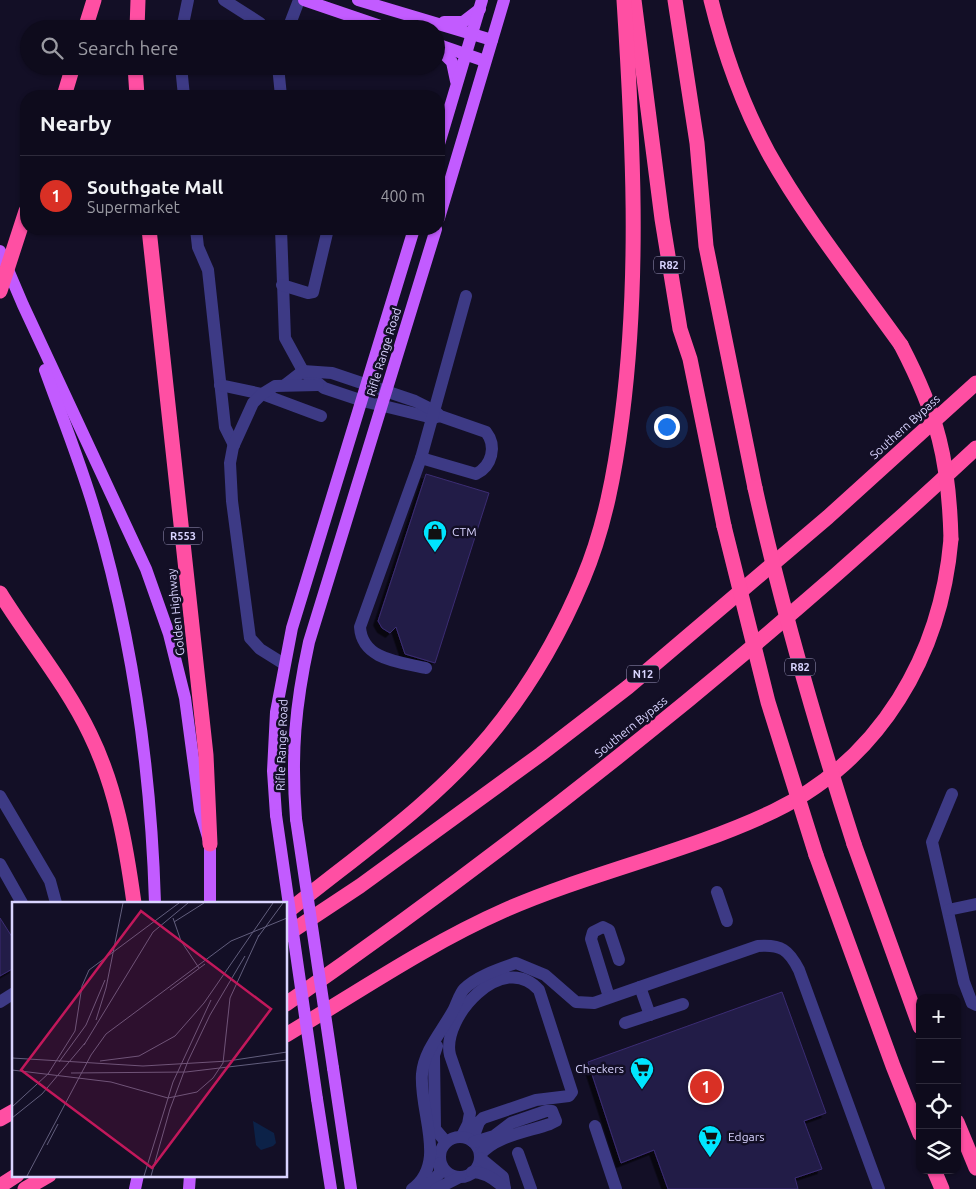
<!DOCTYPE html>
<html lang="en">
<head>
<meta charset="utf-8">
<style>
  body { margin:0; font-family:Ubuntu,sans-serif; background:#1c1929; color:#f1f3f6 }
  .controls { position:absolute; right:15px; bottom:15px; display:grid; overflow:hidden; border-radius:10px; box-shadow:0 1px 4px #0004 }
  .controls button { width:45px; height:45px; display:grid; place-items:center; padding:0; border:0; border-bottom:1px solid #2e2b3b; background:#0e0b1c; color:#f1f3f6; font:25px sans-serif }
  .you { position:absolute; left:666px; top:426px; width:18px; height:18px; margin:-12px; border:4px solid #fff; border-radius:50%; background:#1a73e8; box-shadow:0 0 0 8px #1a73e833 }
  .badge { display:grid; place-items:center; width:32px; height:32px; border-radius:50%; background:#d93025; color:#fff; font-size:16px; font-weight:700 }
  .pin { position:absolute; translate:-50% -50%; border:2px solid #fff; box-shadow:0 1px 5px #0006 }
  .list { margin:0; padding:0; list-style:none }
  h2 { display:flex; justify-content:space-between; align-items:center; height:65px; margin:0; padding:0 20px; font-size:21px }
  h2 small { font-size:16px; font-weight:400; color:#9b9ba3 }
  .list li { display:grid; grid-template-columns:32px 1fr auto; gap:15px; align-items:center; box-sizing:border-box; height:80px; padding:0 20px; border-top:1px solid #2e2b3b }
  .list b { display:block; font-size:19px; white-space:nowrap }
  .list p { margin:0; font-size:16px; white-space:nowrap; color:#9b9ba3 }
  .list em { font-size:16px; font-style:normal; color:#9b9ba3 }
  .icon { flex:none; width:28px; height:28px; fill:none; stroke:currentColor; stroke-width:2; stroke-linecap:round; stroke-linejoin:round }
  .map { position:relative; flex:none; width:976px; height:1189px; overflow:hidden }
  .search { position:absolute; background:#0e0b1c; box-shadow:0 1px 4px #0004; left:20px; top:20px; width:425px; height:55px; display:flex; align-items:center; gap:12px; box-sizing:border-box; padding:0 18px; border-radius:28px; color:#9b9ba3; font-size:19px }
  .panel { position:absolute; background:#0e0b1c; box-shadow:0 1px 4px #0004; left:20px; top:90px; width:425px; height:145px; border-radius:20px }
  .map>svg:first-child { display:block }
</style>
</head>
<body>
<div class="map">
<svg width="976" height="1189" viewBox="0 0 976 1189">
  <defs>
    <filter id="shadow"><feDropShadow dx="-4.5" dy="4.5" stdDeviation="0" flood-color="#0009"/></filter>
  </defs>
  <rect width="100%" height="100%" fill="#130f26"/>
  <!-- building -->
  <g fill="#241b47" stroke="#3b2d73" filter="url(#shadow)">
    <polygon points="426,474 489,493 435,663 405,654 396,627 390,633 382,628 378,621"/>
    <polygon points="0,918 14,940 14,968 0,976"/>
    <polygon points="782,992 826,1113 804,1121 822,1169 795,1178 798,1189 668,1189 654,1150 621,1163 588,1062"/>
  </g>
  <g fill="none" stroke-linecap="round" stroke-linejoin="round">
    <!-- minor -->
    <g stroke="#3d3a85" stroke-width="12">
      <polyline points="224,0 260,23"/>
      <polyline points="182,29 188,0"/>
      <polyline points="288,29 299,0"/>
      <polyline points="181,66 184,96"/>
      <polyline points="278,66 281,96"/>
      <polyline points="196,229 198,247 208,270 225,427 234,445"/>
      <polyline points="281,229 285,338 303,371 324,388 363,401 433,418 440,416"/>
      <polyline points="282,285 308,293 313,292 327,233 326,229"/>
      <polyline points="220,385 262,394 321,416"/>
      <path d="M 285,385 L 303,371 L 332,373 L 415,401 L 435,411 L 440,416 L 486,432 C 497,446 492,466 476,474 L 421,458"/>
      <polyline points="284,664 260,649 250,638 232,501 230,463 233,447 253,403 262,394 275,386 318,385"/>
      <path d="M 426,668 C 400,662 362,660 360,627 L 421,458 L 466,296"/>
      <polyline points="952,794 932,842 964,982 972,1003 976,1005"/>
      <polyline points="0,796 50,881 56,903"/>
      <polyline points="0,864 22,903"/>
      <polyline points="717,892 727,921"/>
      <polyline points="948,910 976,904"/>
      <polyline points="640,987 650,1015"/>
      <polyline points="609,997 591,939 593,932 603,927 609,930 619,960"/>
      <polyline points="0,1002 14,993"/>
      <polyline points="625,1023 683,1004"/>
      <polyline points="437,1046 434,1055 435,1129 446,1142"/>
      <polyline points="595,1126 616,1189"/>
      <path d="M 462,1136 L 468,1124 L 470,1113 L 450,1055 C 441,1018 503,949 539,990 L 572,1092 L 569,1096 L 536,1100 L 483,1118 L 479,1122 L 472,1141"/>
      <circle cx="460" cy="1157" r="20"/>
      <path d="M 474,1142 L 494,1136 L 511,1123 L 546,1111 L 552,1111 L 556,1121 L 550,1124 C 527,1132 495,1136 480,1155"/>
      <polyline points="518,1153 531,1189"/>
      <polyline points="480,1158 503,1177 505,1189"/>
      <path d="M 472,1172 C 485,1172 496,1180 505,1189"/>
      <path d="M 412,1189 C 448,1163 419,1113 422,1074 C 424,1050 443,1030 454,1009 C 457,1003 460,993 464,989 C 477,976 499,969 516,963 L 545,975 L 576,1002 L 594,1003 L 758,946 C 781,944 789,950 799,970 L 879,1189"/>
      <polyline points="424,1189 440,1173 440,1163"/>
      <polyline points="436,1189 460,1177"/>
    </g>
    <!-- major -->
    <g stroke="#c25bff" stroke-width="12">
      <polyline points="304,0 389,29"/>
      <polyline points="358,0 492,40"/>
      <polyline points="444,22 463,22 480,9"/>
      <polyline points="436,44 485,61"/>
      <polyline points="436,46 452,62 456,81"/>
      <polyline points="439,144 482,0"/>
      <polyline points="439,218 504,0"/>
      <polyline points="0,251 23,305 146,569 169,634 185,698 200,810 210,844 210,903"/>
      <path d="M 45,370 C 62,417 81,464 95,512 C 133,640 151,769 155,903"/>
      <polyline points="276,815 273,771 276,712 292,628 414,229"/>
      <path d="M 296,819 C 291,754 295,706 309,642 L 436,229"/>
      <polyline points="333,1068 351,1189"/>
      <polyline points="317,1099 331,1189"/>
      <polyline points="135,1189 138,1175"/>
      <polyline points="189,1189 190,1175"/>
    </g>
    <!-- highway -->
    <g stroke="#ff4fa3" stroke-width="15">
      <polyline points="634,0 662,219 680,329 690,359 724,526"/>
      <polyline points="675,0 697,143 706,246 755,488"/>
      <path d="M 711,0 C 724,53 742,104 768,152 C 806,220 856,282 901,345"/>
      <polyline points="85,29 94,0"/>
      <polyline points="137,29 138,0"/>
      <polyline points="135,66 137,96"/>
      <polyline points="64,96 73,66"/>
      <polyline points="149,229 206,755 210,844"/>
      <path d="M 0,593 C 29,640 66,684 90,734 C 116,787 126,845 134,903"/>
      <polyline points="854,844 920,1027"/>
      <polyline points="816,855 893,1066 920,1134"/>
      <path d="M 286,913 C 356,856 432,805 490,735 C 529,688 560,634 583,579 C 605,527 615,471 622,417 C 640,277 633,140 624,0"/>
      <polyline points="286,935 360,886 541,754 628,687 828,517 976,383"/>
      <path d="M 286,1004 C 529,835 760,650 976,448"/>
      <path d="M 286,1035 C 358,992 428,944 505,910 C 592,872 688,852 774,811 C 881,759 941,655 951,539"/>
      <polyline points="0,1119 14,1111"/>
      <polyline points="957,1122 976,1168"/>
      <polyline points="934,1170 942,1189"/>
      <polyline points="0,1186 17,1175"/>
      <polyline points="25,1189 49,1175"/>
    </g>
    <!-- major-bridge -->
    <g stroke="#c25bff" stroke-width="12">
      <polyline points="276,815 317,1099"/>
      <polyline points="296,819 333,1068"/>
    </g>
    <!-- highway-bridge -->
    <g stroke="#ff4fa3" stroke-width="15">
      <polyline points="0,291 26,211"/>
      <path d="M 901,345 C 938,416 949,460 951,539"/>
      <path d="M 755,488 C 782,609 816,726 854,844"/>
      <polyline points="724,526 768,702 816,855"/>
    </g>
  </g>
  <!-- icons -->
  <defs>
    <g id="shop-pin" transform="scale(1.25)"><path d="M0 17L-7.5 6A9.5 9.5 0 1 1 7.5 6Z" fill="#00e5ff" stroke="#130f26"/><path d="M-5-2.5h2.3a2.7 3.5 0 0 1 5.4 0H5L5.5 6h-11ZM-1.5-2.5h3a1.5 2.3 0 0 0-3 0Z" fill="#111"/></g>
    <g id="supermarket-pin" transform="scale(1.25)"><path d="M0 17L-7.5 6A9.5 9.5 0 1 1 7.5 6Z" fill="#00e5ff" stroke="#130f26"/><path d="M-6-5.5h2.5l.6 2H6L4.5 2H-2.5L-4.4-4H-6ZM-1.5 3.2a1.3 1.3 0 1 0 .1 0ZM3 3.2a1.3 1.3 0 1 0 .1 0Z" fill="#111"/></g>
  </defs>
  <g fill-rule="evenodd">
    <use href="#shop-pin" x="435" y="532"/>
    <use href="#supermarket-pin" x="642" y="1069"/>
    <use href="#supermarket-pin" x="710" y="1137"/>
  </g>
  <g text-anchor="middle" stroke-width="5" stroke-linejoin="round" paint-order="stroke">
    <!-- shield labels -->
    <g fill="#130f26" stroke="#9e99be" stroke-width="1">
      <rect x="654" y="256.5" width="30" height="17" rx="4"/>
      <rect x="164" y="527.5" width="38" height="17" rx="4"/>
      <rect x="785" y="658.5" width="30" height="17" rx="4"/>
      <rect x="627" y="665.5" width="32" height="17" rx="4"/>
    </g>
    <g font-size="11" font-weight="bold" fill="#d9d4ff">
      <text x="669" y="269">R82</text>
      <text x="183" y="540">R553</text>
      <text x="800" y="671">R82</text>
      <text x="643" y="678">N12</text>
    </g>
    <!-- street labels -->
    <g font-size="12" fill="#d9d4ff" stroke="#130f26">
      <text transform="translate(384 352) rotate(-73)" y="4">Rifle Range Road</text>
      <text transform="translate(905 427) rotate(-42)" y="4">Southern Bypass</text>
      <text transform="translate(176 612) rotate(-96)" y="4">Golden Highway</text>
      <text transform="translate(631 727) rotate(-39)" y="4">Southern Bypass</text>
      <text transform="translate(282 745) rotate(-88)" y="4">Rifle Range Road</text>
    </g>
    <!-- poi labels -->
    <g font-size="12" fill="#d9d4ff" stroke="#130f26" text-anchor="start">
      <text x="452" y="536">CTM</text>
      <text x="624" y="1073" text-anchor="end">Checkers</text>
      <text x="728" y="1141">Edgars</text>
    </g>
  </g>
  <!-- overview -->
  <g transform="translate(12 902)">
    <rect width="275" height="275" fill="#130f26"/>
    <path d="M 241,219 L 262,231 L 264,241 L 261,244 L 249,248 L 244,243 Z" fill="#0c2248"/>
    <path fill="none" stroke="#625e7d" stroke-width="1" d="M 161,16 L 169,39 L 187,66M 162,20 L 192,1M 246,35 L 271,1M 158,88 L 193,62M 84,118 L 94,86 L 111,1M 72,143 L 141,30 L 176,1M 0,156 L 131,164 L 216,159 L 275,150M 88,159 L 127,154 L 163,134 L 192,101 L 261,1M 47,160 L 74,123 L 93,78M 0,168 L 99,180 L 156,196 L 185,190 L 201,176 L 211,161 L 218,96 L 247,33M 59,171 L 174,170 L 275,158M 36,172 L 63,129 L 70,84 L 77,68 L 167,1M 0,205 L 37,171M 0,216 L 30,192 L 73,141M 35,243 L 46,222M 15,274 L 79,153 L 94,132 L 219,39 L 275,16M 132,274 L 161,180 L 199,98M 139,274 L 158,207 L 176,159 L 198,113 L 233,54"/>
    <path fill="#c2185b" fill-opacity="0.15" stroke="#c2185b" stroke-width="2.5" d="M 129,9 L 259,107 L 140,266 L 9,168 Z"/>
    <rect width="275" height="275" fill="none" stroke="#d9d4ff" stroke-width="2.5"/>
  </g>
</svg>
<div class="controls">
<button>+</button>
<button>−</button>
<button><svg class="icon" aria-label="locate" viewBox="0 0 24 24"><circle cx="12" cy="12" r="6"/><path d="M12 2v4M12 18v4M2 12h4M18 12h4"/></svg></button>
<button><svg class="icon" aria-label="layers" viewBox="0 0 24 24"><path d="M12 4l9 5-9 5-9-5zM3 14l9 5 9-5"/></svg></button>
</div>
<div class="you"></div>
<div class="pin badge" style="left:706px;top:1087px">1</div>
<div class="search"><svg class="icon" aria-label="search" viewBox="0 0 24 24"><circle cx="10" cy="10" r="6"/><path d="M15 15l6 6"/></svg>Search here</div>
<section class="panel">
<h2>Nearby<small></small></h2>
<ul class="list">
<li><span class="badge">1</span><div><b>Southgate Mall</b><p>Supermarket</p></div><em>400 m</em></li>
</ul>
</section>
</div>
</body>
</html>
